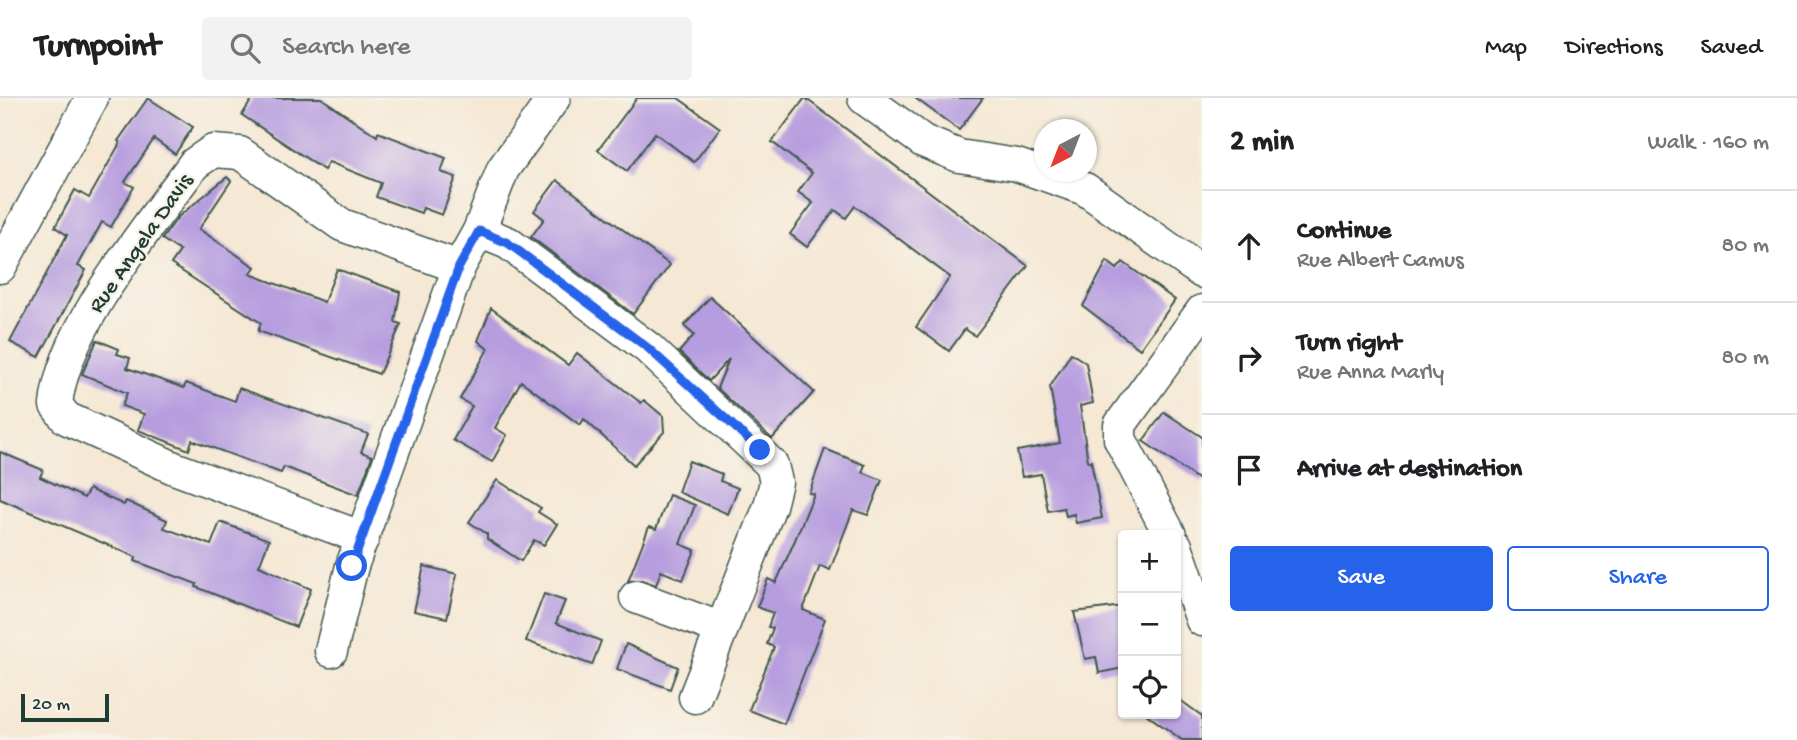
<!DOCTYPE html>
<html lang="en">
<head>
<meta charset="utf-8">
<style>
  body { margin:0; font-family:"Gochi Hand",sans-serif; background:#f2f2f2; color:#202124 }
  .controls { position:absolute; right:21px; bottom:21px; display:grid; overflow:hidden; border-radius:7px; box-shadow:0 2px 5px #0004 }
  .controls button { width:63px; height:63px; display:grid; place-items:center; padding:0; border:0; border-bottom:2px solid #e0e0e0; background:#fff; color:#202124; font:35px sans-serif }
  .compass { position:absolute; left:1034px; top:21px; width:63px; height:63px; border-radius:50%; background:#fff; box-shadow:0 2px 5px #0004; rotate:222deg }
  .scale { position:absolute; left:21px; bottom:18px; width:88px; box-sizing:border-box; padding-left:7px; border:4px solid #1f3d34; border-top:0; font-size:19px; line-height:24px; white-space:nowrap; color:#1f3d34; -webkit-text-stroke:5px #f7f3e8; paint-order:stroke }
  .stop { position:absolute; width:21px; height:21px; margin:-16px; border:5px solid #2563eb; border-radius:50%; background:#fff }
  .stop.end { background:#2563eb; border-color:#fff; box-shadow:0 2px 7px #0008 }
  .list { margin:0; padding:0; list-style:none }
  h2 { display:flex; justify-content:space-between; align-items:center; height:91px; margin:0; padding:0 28px; font-size:30px }
  h2 small { font-size:23px; font-weight:400; color:#757577 }
  .list li { display:grid; grid-template-columns:46px 1fr auto; gap:21px; align-items:center; box-sizing:border-box; height:112px; padding:0 28px; border-top:2px solid #e0e0e0 }
  .list b { display:block; font-size:26px; white-space:nowrap }
  .list p { margin:0; font-size:23px; white-space:nowrap; color:#757577 }
  .list em { font-size:23px; font-style:normal; color:#757577 }
  .actions { display:flex; gap:14px; padding:21px 28px }
  .actions a { flex:1; padding:16px 0; border:2px solid #2563eb; border-radius:7px; text-align:center; font-size:24px; color:#2563eb }
  .actions .main { background:#2563eb; color:#fff }
  .icon { flex:none; width:38px; height:38px; fill:none; stroke:currentColor; stroke-width:2; stroke-linecap:round; stroke-linejoin:round }
  .map { position:relative; flex:none; width:1202px; height:642px; overflow:hidden }
  header { display:flex; align-items:center; gap:42px; box-sizing:border-box; height:98px; padding:0 35px; background:#fff; border-bottom:2px solid #e0e0e0 }
  header strong { font-size:33px }
  nav { display:flex; gap:38px; margin-inline-start:auto; font-size:24px }
  .search { width:490px; height:63px; background:#f2f2f2; display:flex; align-items:center; gap:18px; box-sizing:border-box; padding:0 24px; border-radius:7px; color:#757577; font-size:26px }
  main { display:flex }
  aside { flex:1; background:#fff }
  .map>svg:first-child { display:block }
</style>
</head>
<body>
<header>
<strong>Turnpoint</strong>
<div class="search"><svg class="icon" aria-label="search" viewBox="0 0 24 24"><circle cx="10" cy="10" r="6"/><path d="M15 15l6 6"/></svg>Search here</div>
<nav><a>Map</a><a>Directions</a><a>Saved</a></nav>
</header>
<main>
<div class="map">
<svg width="1202" height="642" viewBox="0 0 1202 642">
  <rect width="100%" height="100%" fill="#f7f3e8"/>
  <filter id="ink" filterUnits="userSpaceOnUse"><feTurbulence type="fractalNoise" baseFrequency=".0143" numOctaves="2"/><feDisplacementMap in="SourceGraphic" scale="14" xChannelSelector="R" yChannelSelector="G"/><feConvolveMatrix kernelMatrix="1 2 1 2 8 2 1 2 1" color-interpolation-filters="sRGB"/></filter>
  <filter id="wash" filterUnits="userSpaceOnUse"><feTurbulence type="fractalNoise" baseFrequency=".00686" numOctaves="4" result="noise"/><feDisplacementMap in="SourceGraphic" scale="28" xChannelSelector="R" yChannelSelector="G"/><feGaussianBlur stdDeviation="1.57" result="paint"/><feColorMatrix in="noise" values="0 0 0 0 0 0 0 0 0 0 0 0 0 0 0 0 0 1.4 0 .05"/><feComposite in="paint" operator="in"/></filter>
  <g filter="url(#wash)">
    <rect width="100%" height="100%" fill="#f5e8d4"/>
    <g id="blocks">
      <!-- building -->
      <g fill="#b69ddf">
        <polygon points="148,0 193,29 175,56 154,41 125,84 134,89 111,129 102,124 78,168 86,172 39,259 10,244 67,137 55,129 75,92 89,100 120,45 118,43"/>
        <polygon points="253,0 321,0 377,38 378,34 446,60 441,74 456,79 442,117 423,110 421,115 376,99 381,85 329,64 324,72 242,17"/>
        <polygon points="637,0 678,0 720,30 694,64 655,35 627,73 598,52"/>
        <polygon points="805,0 1028,168 975,238 965,231 949,253 916,229 950,179 855,108 846,120 835,112 807,149 790,136 813,105 798,94 812,75 772,44"/>
        <polygon points="915,0 983,0 959,32"/>
        <polygon points="227,79 231,83 199,131 255,169 250,176 324,204 337,171 400,194 395,224 401,226 379,276 258,233 261,225 171,166 180,153 162,141 178,119"/>
        <polygon points="557,82 670,167 633,216 531,139 544,121 534,113"/>
        <polygon points="1107,163 1117,171 1123,164 1175,202 1140,251 1083,208"/>
        <polygon points="710,199 814,294 772,341 717,290 729,261 709,283 679,254 694,237 684,228"/>
        <polygon points="491,210 568,267 577,255 641,305 644,302 663,318 664,334 634,367 584,321 580,327 521,283 495,330 507,337 492,364 453,342 472,308 460,301 488,251 478,243"/>
        <polygon points="97,242 119,251 117,256 130,260 127,270 184,290 186,285 235,303 239,290 368,336 361,354 372,358 358,397 284,369 281,375 192,342 189,352 138,332 144,316 122,308 127,295 82,276"/>
        <polygon points="1071,255 1086,265 1093,305 1080,308 1088,364 1091,363 1102,420 1076,425 1074,416 1066,418 1064,410 1048,413 1041,376 1022,379 1017,353 1060,345 1050,289"/>
        <polygon points="1164,314 1202,339 1202,384 1143,343"/>
        <polygon points="825,351 865,367 862,374 882,382 868,417 853,412 830,472 820,468 803,512 825,521 784,626 749,612 774,549 767,546 773,530 768,529 773,515 757,509 768,481 776,485 795,442 814,396 809,395"/>
        <polygon points="0,354 43,372 40,379 84,400 89,391 124,407 126,403 167,422 164,430 211,447 220,424 269,442 259,468 311,491 296,529 196,489 197,486 135,463 136,459 0,401"/>
        <polygon points="689,363 722,376 720,383 738,390 728,416 678,394"/>
        <polygon points="497,382 541,410 538,414 557,426 544,447 534,442 521,463 487,441 487,436 469,424"/>
        <polygon points="669,397 695,407 680,446 695,452 683,482 661,473 656,487 642,482 628,483 649,429 656,431"/>
        <polygon points="424,468 457,476 447,520 414,513"/>
        <polygon points="544,496 565,503 556,525 601,543 592,567 526,543"/>
        <polygon points="1123,508 1123,570 1099,575 1096,559 1085,561 1074,514"/>
        <polygon points="626,546 678,569 670,591 617,571"/>
        <polygon points="1176,599 1202,618 1202,642 1182,642 1146,616 1176,616"/>
      </g>
    </g>
  </g>
  <g filter="url(#ink)">
    <use href="#blocks" fill-opacity="0" stroke="#3f574c" stroke-width="2"/>
    <g fill="none" stroke-linecap="round" stroke-linejoin="round">
      <!-- minor casing -->
      <g stroke="#3f574c" stroke-width="35">
        <g id="minor">
          <polyline points="864,0 923,43 959,58 1017,67 1085,91 1202,174"/>
          <polyline points="479,133 508,145 648,250 772,367 776,384 770,408 695,599"/>
          <polyline points="0,169 92,0"/>
          <polyline points="1170,437 1120,341 1120,327 1202,213"/>
          <path d="M 363,440 L 174,370 L 66,320 L 56,307 C 63,230 149,129 194,66 L 213,53 L 240,55 L 342,127 L 459,169"/>
          <polyline points="1176,448 1202,522"/>
          <polyline points="636,499 722,531"/>
          <polyline points="331,553 352,468 459,169 479,133 503,71 554,0"/>
        </g>
      </g>
      <!-- minor -->
      <use href="#minor" stroke="#fff" stroke-width="32"/>
    </g>
  </g>
  <g fill="none" stroke-linecap="round" stroke-linejoin="round" filter="url(#ink)">
    <!-- route -->
    <polyline stroke="#2563eb" stroke-width="9" points="352,468 459,169 479,133 508,145 648,250 760,352"/>
  </g>
  <g text-anchor="middle" stroke-width="5" stroke-linejoin="round" paint-order="stroke">
    <!-- street labels -->
    <g font-size="23" fill="#1f3d34" stroke="#f7f3e8">
      <text transform="translate(139 144) rotate(-55)" y="8">Rue Angela Davis</text>
    </g>
  </g>
</svg>
<div class="controls">
<button>+</button>
<button>−</button>
<button><svg class="icon" aria-label="locate" viewBox="0 0 24 24"><circle cx="12" cy="12" r="6"/><path d="M12 2v4M12 18v4M2 12h4M18 12h4"/></svg></button>
</div>
<svg class="compass" viewBox="-18 -18 36 36"><path d="M0-13l5 13h-10z" fill="#e53935"/><path d="M0 13l5-13h-10z" fill="#757577"/></svg>
<div class="scale">20 m</div>
<div class="stop" style="left:352px;top:468px"></div>
<div class="stop end" style="left:760px;top:352px"></div>
</div>
<aside>
<h2>2 min<small>Walk · 160 m</small></h2>
<ul class="list">
<li><svg class="icon" aria-label="ahead" viewBox="0 0 24 24"><path d="M12 20V5M6 11l6-6 6 6"/></svg><div><b>Continue</b><p>Rue Albert Camus</p></div><em>80 m</em></li>
<li><svg class="icon" aria-label="right" viewBox="0 0 24 24"><path d="M7 20v-9h11M14 6l5 5-5 5"/></svg><div><b>Turn right</b><p>Rue Anna Marly</p></div><em>80 m</em></li>
<li><svg class="icon" aria-label="arrive" viewBox="0 0 24 24"><path d="M6 21V4h12l-3 4 3 4H6"/></svg><div><b>Arrive at destination</b></div></li>
</ul>
<div class="actions"><a class="main">Save</a><a>Share</a></div>
</aside>
</main>
</body>
</html>
